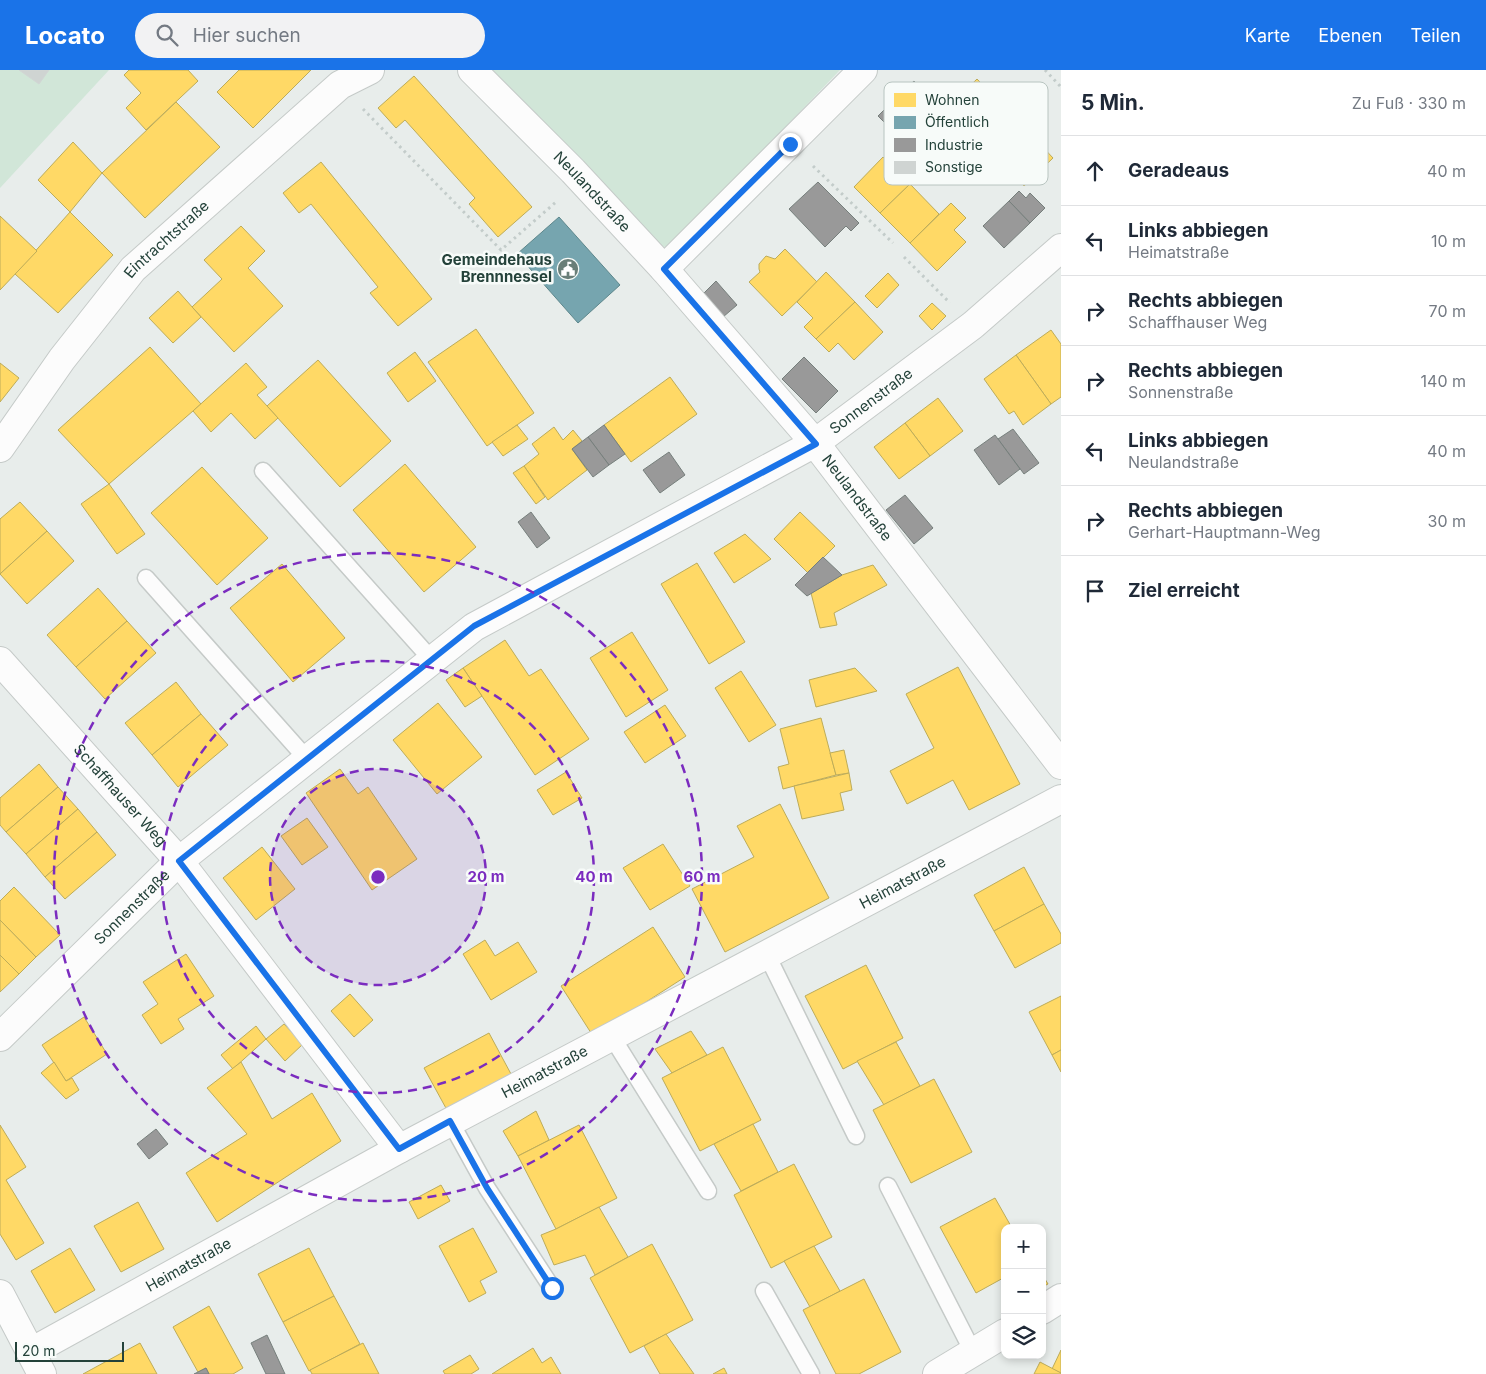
<!DOCTYPE html>
<html lang="de">
<head>
<meta charset="utf-8">
<style>
  body { margin:0; font-family:Inter,sans-serif; background:#f2f2f3; color:#1f2937 }
  .controls { position:absolute; right:15px; bottom:15px; display:grid; overflow:hidden; border-radius:10px; box-shadow:0 2px 8px #0003 }
  .controls button { width:45px; height:45px; display:grid; place-items:center; padding:0; border:0; border-bottom:1px solid #e0e1e3; background:#fff; color:#1f2937; font:25px sans-serif }
  .scale { position:absolute; left:15px; bottom:12px; width:109px; box-sizing:border-box; padding-left:5px; border:2px solid #24423a; border-top:0; font-size:14px; line-height:18px; white-space:nowrap; color:#24423a; -webkit-text-stroke:4px #f7fbf9; paint-order:stroke }
  .stop { position:absolute; width:15px; height:15px; margin:-11px; border:4px solid #1a73e8; border-radius:50%; background:#fff }
  .stop.end { background:#1a73e8; border-color:#fff; box-shadow:0 1px 5px #0008 }
  .list { margin:0; padding:0; list-style:none }
  h2 { display:flex; justify-content:space-between; align-items:center; height:65px; margin:0; padding:0 20px; font-size:21px }
  h2 small { font-size:16px; font-weight:400; color:#747a83 }
  .list li { display:grid; grid-template-columns:32px 1fr auto; gap:15px; align-items:center; box-sizing:border-box; height:70px; padding:0 20px; border-top:1px solid #e0e1e3 }
  .list b { display:block; font-size:19px; white-space:nowrap }
  .list p { margin:0; font-size:16px; white-space:nowrap; color:#747a83 }
  .list em { font-size:16px; font-style:normal; color:#747a83 }
  .icon { flex:none; width:28px; height:28px; fill:none; stroke:currentColor; stroke-width:2; stroke-linecap:round; stroke-linejoin:round }
  .map { position:relative; flex:none; width:1061px; height:1304px; overflow:hidden }
  header { display:flex; align-items:center; gap:30px; box-sizing:border-box; height:70px; padding:0 25px; background:#1a73e8; color:#fff }
  header strong { font-size:24px }
  nav { display:flex; gap:28px; margin-inline-start:auto; font-size:18px }
  .search { width:350px; height:45px; background:#f2f2f3; display:flex; align-items:center; gap:12px; box-sizing:border-box; padding:0 18px; border-radius:28px; color:#747a83; font-size:19px }
  main { display:flex }
  aside { flex:1; background:#fff }
  .map>svg:first-child { display:block }
</style>
</head>
<body>
<header>
<strong>Locato</strong>
<div class="search"><svg class="icon" aria-label="search" viewBox="0 0 24 24"><circle cx="10" cy="10" r="6"/><path d="M15 15l6 6"/></svg>Hier suchen</div>
<nav><a>Karte</a><a>Ebenen</a><a>Teilen</a></nav>
</header>
<main>
<div class="map">
<svg width="1061" height="1304" viewBox="0 0 1061 1304">
  <rect width="100%" height="100%" fill="#e8edeb"/>
  <!-- green -->
  <g fill="#d1e6d8">
    <polygon points="0,0 109,0 0,118"/>
    <polygon points="489,0 840,0 674,173 665,177 654,173"/>
  </g>
  <!-- homes -->
  <g fill="#ffd966" stroke="#bdac59">
    <polygon points="129,0 188,0 198,11 146,60 126,38 141,23 124,5"/>
    <polygon points="239,0 311,0 253,58 217,22"/>
    <polygon points="414,6 532,137 498,167 469,134 475,128 405,50 396,58 378,38"/>
    <polygon points="977,9 1026,59 996,87 948,37"/>
    <polygon points="176,32 220,77 145,148 102,103"/>
    <polygon points="1026,59 1053,88 1024,116 996,87"/>
    <polygon points="73,72 102,103 70,142 38,110"/>
    <polygon points="883,87 910,114 880,143 854,117"/>
    <polygon points="321,92 432,229 398,256 370,223 378,217 311,134 299,143 283,123"/>
    <polygon points="910,114 939,144 910,173 880,143"/>
    <polygon points="951,133 966,148 954,160 966,172 937,201 910,173"/>
    <polygon points="70,142 113,185 58,243 15,204"/>
    <polygon points="0,146 37,181 0,220"/>
    <polygon points="241,156 265,181 248,198 283,236 234,282 192,237 222,209 204,190"/>
    <polygon points="785,179 817,212 782,246 749,212 760,202 759,199 759,194 766,186 775,189"/>
    <polygon points="826,202 855,232 816,269 804,257 813,248 797,232"/>
    <polygon points="888,203 899,215 877,238 865,226"/>
    <polygon points="178,221 201,247 173,273 149,248"/>
    <polygon points="855,232 883,262 854,290 838,273 829,282 816,269"/>
    <polygon points="932,233 946,246 932,260 919,246"/>
    <polygon points="476,259 534,343 487,376 428,292"/>
    <polygon points="1051,260 1061,274 1061,327 1051,334 1016,285"/>
    <polygon points="150,277 201,334 109,414 58,360"/>
    <polygon points="415,282 436,311 408,332 387,303"/>
    <polygon points="1016,285 1051,334 1023,355 1014,341 1009,344 984,309"/>
    <polygon points="318,290 391,371 340,417 267,336"/>
    <polygon points="0,293 19,308 0,332"/>
    <polygon points="246,293 267,317 257,325 278,348 255,369 231,343 211,362 193,341"/>
    <polygon points="670,307 697,344 631,392 604,355"/>
    <polygon points="938,328 963,361 930,386 905,353"/>
    <polygon points="905,353 930,386 899,409 874,377"/>
    <polygon points="517,355 528,369 503,386 492,372"/>
    <polygon points="554,357 563,370 573,360 582,371 572,379 587,400 548,430 524,396 539,384 532,374"/>
    <polygon points="405,394 476,477 424,522 353,440"/>
    <polygon points="524,396 545,427 536,434 513,403"/>
    <polygon points="202,397 268,468 217,515 151,443"/>
    <polygon points="109,414 145,464 117,484 81,434"/>
    <polygon points="20,432 47,461 0,504 0,449"/>
    <polygon points="800,442 835,476 808,503 774,469"/>
    <polygon points="47,461 74,491 27,534 0,504"/>
    <polygon points="745,464 771,489 734,513 714,483"/>
    <polygon points="697,493 745,572 709,594 661,514"/>
    <polygon points="282,494 345,568 293,612 230,538"/>
    <polygon points="873,495 887,515 834,543 837,555 820,558 811,523 842,505"/>
    <polygon points="98,518 127,551 76,597 47,565"/>
    <polygon points="127,551 156,583 105,629 76,597"/>
    <polygon points="632,562 668,620 626,647 590,588"/>
    <polygon points="505,570 529,606 541,599 589,669 535,705 463,598"/>
    <polygon points="958,597 1020,714 969,740 953,710 907,734 890,701 934,678 906,624"/>
    <polygon points="463,598 482,626 465,637 446,610"/>
    <polygon points="855,598 877,621 816,637 809,610"/>
    <polygon points="741,601 776,655 749,672 715,618"/>
    <polygon points="176,612 201,644 152,685 125,653"/>
    <polygon points="438,633 482,687 437,724 393,670"/>
    <polygon points="665,635 686,666 645,693 624,662"/>
    <polygon points="201,644 228,675 178,717 152,685"/>
    <polygon points="821,648 836,705 783,719 778,697 789,694 780,659"/>
    <polygon points="844,680 849,703 836,705 830,683"/>
    <polygon points="39,694 58,717 6,762 0,755 0,728"/>
    <polygon points="340,699 358,724 368,717 417,789 372,820 306,723"/>
    <polygon points="566,702 582,728 553,745 537,720"/>
    <polygon points="849,703 852,720 840,723 844,740 802,749 794,716"/>
    <polygon points="58,717 78,739 26,784 6,762"/>
    <polygon points="780,734 829,828 725,882 692,819 754,787 737,756"/>
    <polygon points="78,739 97,762 45,807 26,784"/>
    <polygon points="307,748 328,777 302,795 281,766"/>
    <polygon points="97,762 116,785 65,829 45,807"/>
    <polygon points="663,774 690,816 650,840 623,798"/>
    <polygon points="262,777 295,819 256,850 223,808"/>
    <polygon points="1024,797 1044,834 994,861 974,825"/>
    <polygon points="14,817 60,865 36,887 0,850 0,831"/>
    <polygon points="1044,834 1061,864 1061,873 1015,898 994,861"/>
    <polygon points="0,850 36,887 19,904 0,885"/>
    <polygon points="653,857 685,907 593,966 561,916"/>
    <polygon points="485,870 495,886 518,872 537,902 491,930 463,884"/>
    <polygon points="186,884 214,926 178,949 184,959 161,974 142,945 158,934 143,912"/>
    <polygon points="0,885 19,904 0,922"/>
    <polygon points="866,895 903,968 843,999 805,926"/>
    <polygon points="350,924 373,950 354,967 331,941"/>
    <polygon points="1061,926 1061,980 1052,985 1029,942"/>
    <polygon points="84,947 107,984 66,1011 42,975"/>
    <polygon points="284,954 303,974 285,991 266,969"/>
    <polygon points="256,956 266,969 233,999 221,985"/>
    <polygon points="691,961 707,985 672,1003 655,979"/>
    <polygon points="489,963 511,1004 447,1040 424,998"/>
    <polygon points="896,972 920,1016 884,1035 857,991"/>
    <polygon points="723,977 761,1050 700,1081 662,1008"/>
    <polygon points="1061,980 1061,1002 1052,985"/>
    <polygon points="54,992 66,1011 72,1008 79,1020 66,1029 41,1003"/>
    <polygon points="241,992 272,1049 312,1023 341,1071 217,1152 186,1103 247,1064 207,1018"/>
    <polygon points="934,1009 972,1082 911,1113 873,1040"/>
    <polygon points="536,1041 549,1070 518,1086 503,1061"/>
    <polygon points="753,1054 778,1102 741,1121 714,1074"/>
    <polygon points="0,1055 26,1097 6,1110 44,1173 16,1190 0,1164"/>
    <polygon points="579,1055 617,1128 556,1159 518,1086"/>
    <polygon points="794,1094 832,1167 771,1198 734,1125"/>
    <polygon points="441,1115 450,1131 418,1149 409,1132"/>
    <polygon points="995,1128 1012,1158 1005,1158 1005,1207 976,1223 940,1157"/>
    <polygon points="138,1132 164,1179 121,1202 94,1156"/>
    <polygon points="599,1137 628,1187 595,1205 585,1185 554,1195 541,1165 556,1159"/>
    <polygon points="473,1158 497,1202 480,1211 486,1223 469,1232 439,1176"/>
    <polygon points="652,1174 693,1250 630,1283 590,1208"/>
    <polygon points="814,1176 840,1221 810,1237 784,1191"/>
    <polygon points="70,1178 95,1220 55,1243 31,1201"/>
    <polygon points="309,1178 334,1226 283,1252 258,1204"/>
    <polygon points="1042,1204 1048,1214 1042,1217"/>
    <polygon points="864,1209 901,1282 859,1304 836,1304 803,1240"/>
    <polygon points="334,1226 360,1274 309,1301 283,1252"/>
    <polygon points="209,1236 243,1298 233,1304 209,1304 206,1298 198,1302 173,1257"/>
    <polygon points="666,1264 694,1304 660,1304 644,1276"/>
    <polygon points="140,1273 157,1304 83,1304"/>
    <polygon points="363,1273 379,1304 312,1304 310,1300"/>
    <polygon points="533,1278 542,1293 551,1287 561,1304 492,1304"/>
    <polygon points="1061,1280 1061,1303 1052,1299"/>
    <polygon points="470,1285 479,1299 471,1304 445,1304 443,1301"/>
    <polygon points="1040,1292 1061,1303 1061,1304 1034,1304"/>
    <polygon points="724,1298 727,1304 713,1304"/>
  </g>
  <!-- public -->
  <polygon fill="#76a5af" stroke="#5d878c" points="559,147 620,215 578,253 517,184"/>
  <!-- industry -->
  <g fill="#999" stroke="#767f7c">
    <polygon points="914,11 938,36 927,47 902,22"/>
    <polygon points="902,22 927,47 903,71 878,46"/>
    <polygon points="818,112 859,153 851,161 846,156 825,177 789,139"/>
    <polygon points="1019,121 1026,128 1030,123 1045,138 1030,153 1009,131"/>
    <polygon points="1009,131 1030,153 1004,178 983,156"/>
    <polygon points="716,211 737,235 723,247 702,225"/>
    <polygon points="804,287 838,321 816,343 782,309"/>
    <polygon points="604,355 625,384 609,395 588,367"/>
    <polygon points="1013,359 1039,393 1024,404 998,369"/>
    <polygon points="995,365 1020,399 999,415 974,380"/>
    <polygon points="588,367 609,395 593,407 572,379"/>
    <polygon points="669,382 685,405 660,423 643,400"/>
    <polygon points="905,425 933,458 914,474 886,440"/>
    <polygon points="531,442 550,468 537,478 518,452"/>
    <polygon points="823,487 842,505 807,526 795,515"/>
    <polygon points="156,1059 168,1074 149,1089 137,1074"/>
    <polygon points="267,1265 285,1304 266,1304 251,1273"/>
    <polygon points="206,1298 209,1304 194,1304"/>
  </g>
  <!-- building -->
  <polygon fill="#cfd4d2" stroke="#d1d6d4" points="19,0 49,0 39,14"/>
  <g fill="none" stroke-linecap="round" stroke-linejoin="round">
    <!-- service casing -->
    <g stroke="#c5cac8" stroke-width="19">
      <g id="service">
        <polyline points="263,401 432,590"/>
        <polyline points="146,508 307,689"/>
        <polyline points="767,885 856,1066"/>
        <polyline points="612,967 708,1121"/>
        <polyline points="450,1051 487,1118 552,1218"/>
        <polyline points="888,1116 973,1282"/>
        <polyline points="764,1221 811,1304"/>
      </g>
    </g>
    <!-- minor casing -->
    <g stroke="#c5cac8" stroke-width="30">
      <g id="minor">
        <path id="s1" d="M 472,0 L 573,101 L 664,199 L 815,373 L 1061,695"/>
        <polyline points="664,199 863,0"/>
        <path id="s2" d="M 0,378 L 62,289 L 133,199 L 340,15 L 370,0"/>
        <path id="s3" d="M 0,591 L 179,791 L 399,1079"/>
        <path id="s4" d="M 0,967 L 179,791 L 474,557 L 815,373 L 973,255 L 1061,178"/>
        <polyline points="0,1224 42,1304"/>
        <polyline points="1042,1240 1061,1228"/>
        <path id="s5" d="M 31,1282 L 399,1079 L 1061,729"/>
        <polyline points="937,1304 1005,1263"/>
      </g>
    </g>
    <!-- path -->
    <g stroke="#c3ccca" stroke-width="3" stroke-dasharray="2.5 4" stroke-linecap="butt">
      <polyline points="1045,0 1061,17"/>
      <polyline points="363,39 501,180 556,132"/>
      <polyline points="813,96 893,173"/>
      <polyline points="904,187 950,233"/>
    </g>
    <!-- service -->
    <use href="#service" stroke="#fcfcfc" stroke-width="16"/>
    <!-- minor -->
    <use href="#minor" stroke="#fcfcfc" stroke-width="28"/>
  </g>
  <g fill="none" stroke-linecap="round" stroke-linejoin="round">
    <!-- route -->
    <polyline stroke="#1a73e8" stroke-width="6" points="552,1218 487,1118 450,1051 399,1079 179,791 474,556 816,374 664,199 790,74"/>
  </g>
  <!-- distance rings -->
  <circle cx="378" cy="807" r="108" fill="#7b2cbf" fill-opacity=".12"/>
  <g fill="none" stroke="#7b2cbf" stroke-width="2.5" stroke-dasharray="9 6">
    <circle cx="378" cy="807" r="108"/>
    <circle cx="378" cy="807" r="216"/>
    <circle cx="378" cy="807" r="324"/>
  </g>
  <!-- icons -->
  <defs>
    <g id="civic-disc" transform="scale(1.125)"><circle r="9.5" fill="#697e78" stroke="#f7fbf9"/><path d="M-.6-6.5H3V-4.5H.6V-3L4-1V1h2V6H-6V1h2V-1L-.6-3ZM-1.2 2.5V6h2.4V2.5Z" fill="#fff"/></g>
  </defs>
  <g fill-rule="evenodd">
    <use href="#civic-disc" x="568" y="199"/>
  </g>
  <g text-anchor="middle" stroke-width="5" stroke-linejoin="round" paint-order="stroke">
    <!-- street labels -->
    <g font-size="15" fill="#24423a" stroke="#f7fbf9">
      <text dy="5" stroke="none"><textPath href="#s1" startOffset="171">Neulandstraße</textPath></text>
      <text dy="5" stroke="none"><textPath href="#s2" startOffset="268">Eintrachtstraße</textPath></text>
      <text dy="5" stroke="none"><textPath href="#s4" startOffset="1085">Sonnenstraße</textPath></text>
      <text dy="5" stroke="none"><textPath href="#s1" startOffset="576">Neulandstraße</textPath></text>
      <text dy="5" stroke="none"><textPath href="#s3" startOffset="180">Schaffhauser Weg</textPath></text>
      <text dy="5" stroke="none"><textPath href="#s5" startOffset="990">Heimatstraße</textPath></text>
      <text dy="5" stroke="none"><textPath href="#s4" startOffset="185">Sonnenstraße</textPath></text>
      <text dy="5" stroke="none"><textPath href="#s5" startOffset="585">Heimatstraße</textPath></text>
      <text dy="5" stroke="none"><textPath href="#s5" startOffset="180">Heimatstraße</textPath></text>
    </g>
    <!-- poi labels -->
    <g font-size="15" font-weight="bold" fill="#24423a" stroke="#f7fbf9" text-anchor="end">
      <text x="552" y="195">Gemeindehaus<tspan x="552" dy="17">Brennnessel</tspan></text>
    </g>
  </g>
  <!-- legend -->
  <rect x="884" y="12" width="164" height="103" rx="8" fill="#f7fbf9" stroke="#b8c4c0" stroke-width="1"/>
  <rect x="894" y="23" width="22" height="14" fill="#ffd966"/>
  <rect x="894" y="46" width="22" height="13" fill="#76a5af"/>
  <rect x="894" y="68" width="22" height="14" fill="#999"/>
  <rect x="894" y="91" width="22" height="13" fill="#cfd4d2"/>
  <g font-size="14" fill="#24423a">
    <text x="925" y="35">Wohnen</text>
    <text x="925" y="57">Öffentlich</text>
    <text x="925" y="80">Industrie</text>
    <text x="925" y="102">Sonstige</text>
  </g>
  <circle cx="378" cy="807" r="8" fill="#7b2cbf" stroke="#f7fbf9" stroke-width="2.5"/>
  <g font-size="15" text-anchor="middle" font-weight="bold" fill="#7b2cbf" stroke="#f7fbf9" stroke-width="5" stroke-linejoin="round" paint-order="stroke">
    <text x="486" y="812">20 m</text>
    <text x="594" y="812">40 m</text>
    <text x="702" y="812">60 m</text>
  </g>
</svg>
<div class="controls">
<button>+</button>
<button>−</button>
<button><svg class="icon" aria-label="layers" viewBox="0 0 24 24"><path d="M12 4l9 5-9 5-9-5zM3 14l9 5 9-5"/></svg></button>
</div>
<div class="scale">20 m</div>
<div class="stop" style="left:552px;top:1218px"></div>
<div class="stop end" style="left:790px;top:74px"></div>
</div>
<aside>
<h2>5 Min.<small>Zu Fuß · 330 m</small></h2>
<ul class="list">
<li><svg class="icon" aria-label="ahead" viewBox="0 0 24 24"><path d="M12 20V5M6 11l6-6 6 6"/></svg><div><b>Geradeaus</b></div><em>40 m</em></li>
<li><svg class="icon" aria-label="left" viewBox="0 0 24 24"><path d="M17 20v-9H6M10 6l-5 5 5 5"/></svg><div><b>Links abbiegen</b><p>Heimatstraße</p></div><em>10 m</em></li>
<li><svg class="icon" aria-label="right" viewBox="0 0 24 24"><path d="M7 20v-9h11M14 6l5 5-5 5"/></svg><div><b>Rechts abbiegen</b><p>Schaffhauser Weg</p></div><em>70 m</em></li>
<li><svg class="icon" aria-label="right" viewBox="0 0 24 24"><path d="M7 20v-9h11M14 6l5 5-5 5"/></svg><div><b>Rechts abbiegen</b><p>Sonnenstraße</p></div><em>140 m</em></li>
<li><svg class="icon" aria-label="left" viewBox="0 0 24 24"><path d="M17 20v-9H6M10 6l-5 5 5 5"/></svg><div><b>Links abbiegen</b><p>Neulandstraße</p></div><em>40 m</em></li>
<li><svg class="icon" aria-label="right" viewBox="0 0 24 24"><path d="M7 20v-9h11M14 6l5 5-5 5"/></svg><div><b>Rechts abbiegen</b><p>Gerhart-Hauptmann-Weg</p></div><em>30 m</em></li>
<li><svg class="icon" aria-label="arrive" viewBox="0 0 24 24"><path d="M6 21V4h12l-3 4 3 4H6"/></svg><div><b>Ziel erreicht</b></div></li>
</ul>
</aside>
</main>
</body>
</html>
